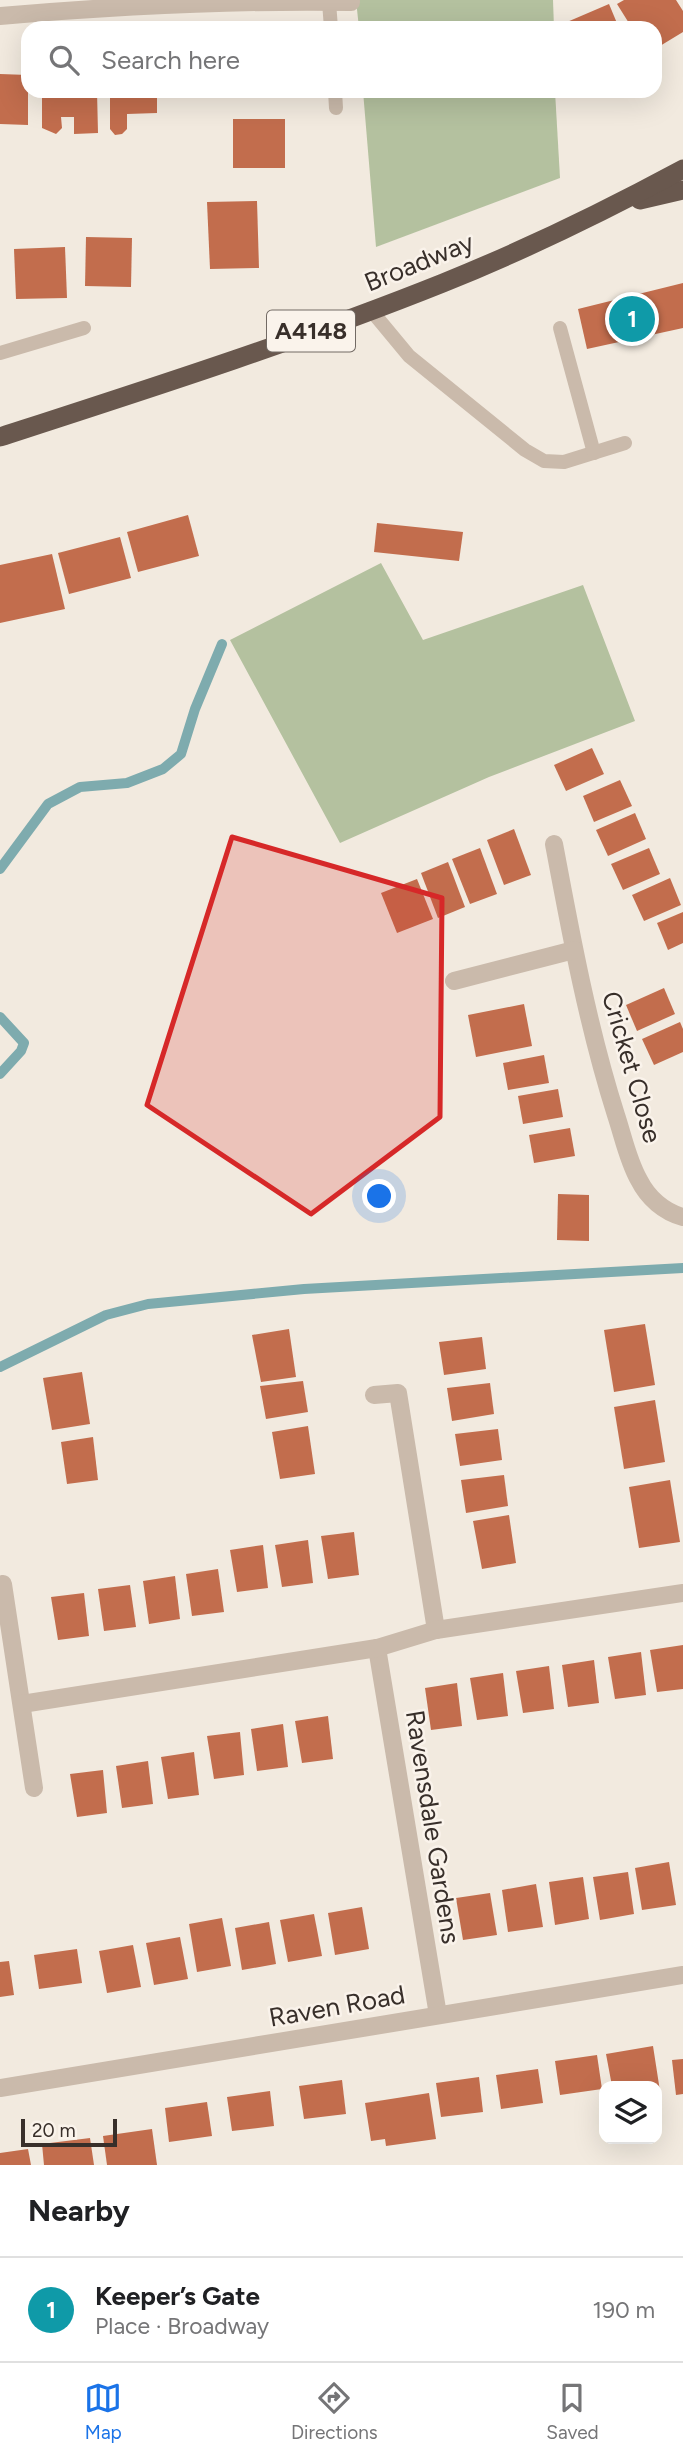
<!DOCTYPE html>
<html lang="en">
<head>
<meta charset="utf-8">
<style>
  body { margin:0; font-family:Figtree,sans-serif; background:#f2f2f2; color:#202124 }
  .controls { position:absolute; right:21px; bottom:21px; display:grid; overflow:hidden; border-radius:14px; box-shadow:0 7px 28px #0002 }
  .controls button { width:63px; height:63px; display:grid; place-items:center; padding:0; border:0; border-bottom:2px solid #e0e0e0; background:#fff; color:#202124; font:35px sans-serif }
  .scale { position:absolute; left:21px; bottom:18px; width:96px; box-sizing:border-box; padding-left:7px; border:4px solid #382f2a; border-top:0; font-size:19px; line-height:24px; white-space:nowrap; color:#382f2a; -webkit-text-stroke:5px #faf3eb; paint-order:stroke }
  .you { position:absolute; left:380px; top:1197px; width:24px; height:24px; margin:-18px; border:5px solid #fff; border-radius:50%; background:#1a73e8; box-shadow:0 0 0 10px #1a73e833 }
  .badge { display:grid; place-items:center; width:46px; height:46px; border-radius:50%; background:#1a73e8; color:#fff; font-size:23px; font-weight:700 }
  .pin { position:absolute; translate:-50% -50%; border:4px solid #fff; box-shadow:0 2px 7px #0006 }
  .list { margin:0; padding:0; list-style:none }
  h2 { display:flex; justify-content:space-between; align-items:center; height:91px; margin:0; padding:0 28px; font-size:30px }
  h2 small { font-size:23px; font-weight:400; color:#757577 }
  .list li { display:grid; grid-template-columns:46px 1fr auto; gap:21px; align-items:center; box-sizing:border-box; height:105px; padding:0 28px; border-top:2px solid #e0e0e0 }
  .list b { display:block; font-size:26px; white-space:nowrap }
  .list p { margin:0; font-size:23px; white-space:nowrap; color:#757577 }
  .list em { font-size:23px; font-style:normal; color:#757577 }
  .icon { flex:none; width:38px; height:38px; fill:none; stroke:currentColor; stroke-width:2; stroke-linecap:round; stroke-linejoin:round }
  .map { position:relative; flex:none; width:683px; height:2165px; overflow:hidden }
  .search { position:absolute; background:#fff; box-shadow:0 7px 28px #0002; left:21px; right:21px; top:21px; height:77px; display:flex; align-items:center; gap:18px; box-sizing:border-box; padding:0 24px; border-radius:21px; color:#757577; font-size:26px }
  .sheet { height:196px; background:#fff }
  nav { display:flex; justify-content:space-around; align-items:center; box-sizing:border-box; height:98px; border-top:2px solid #e0e0e0; background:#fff; font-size:19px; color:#757577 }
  nav a { display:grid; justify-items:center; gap:4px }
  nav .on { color:#1a73e8 }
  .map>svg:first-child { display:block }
</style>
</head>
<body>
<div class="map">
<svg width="683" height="2165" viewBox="0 0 683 2165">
  <rect width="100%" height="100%" fill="#f2eadf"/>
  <!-- green -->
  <g fill="#b4c19f">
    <polygon points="356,0 553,0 554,28 359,28"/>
    <polygon points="363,91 555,91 560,178 376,247"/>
    <polygon points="381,563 423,640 583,585 635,721 489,777 340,843 230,640"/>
  </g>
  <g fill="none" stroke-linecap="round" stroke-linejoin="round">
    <!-- stream -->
    <g stroke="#7eabae" stroke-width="10">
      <polyline points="0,869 48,804 80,787 127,783 163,769 181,754 195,709 222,644"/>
      <polyline points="0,1017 24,1043 21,1051 0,1074"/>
      <polyline points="0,1367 106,1315 148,1304 304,1289 683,1268"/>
    </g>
  </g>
  <!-- building -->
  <g fill="#c26d4d">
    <polygon points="624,0 676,0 683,11 683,32 655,49 655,28 632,28 617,4"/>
    <polygon points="609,4 619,28 553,28"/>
    <polygon points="0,74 28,75 28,125 0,124"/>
    <polygon points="42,91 97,91 98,133 74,134 74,117 61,117 62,128 56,134 42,128"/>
    <polygon points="110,91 157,91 157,113 127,114 127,129 122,134 115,135 110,129"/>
    <polygon points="231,91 283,91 283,98 231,96"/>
    <rect x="233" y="119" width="52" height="49"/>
    <polygon points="257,201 259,268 210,269 207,202"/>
    <polygon points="86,237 132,238 131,287 85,286"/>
    <polygon points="65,247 67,298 16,299 14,249"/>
    <polygon points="683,283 683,328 587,349 578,309"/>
    <polygon points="188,515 199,556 138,572 127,532"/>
    <polygon points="377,523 463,532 459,561 374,552"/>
    <polygon points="120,537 131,578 69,594 58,553"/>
    <polygon points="52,554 65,609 0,623 0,565"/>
    <polygon points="592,748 604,774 566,791 554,765"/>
    <polygon points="620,780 632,806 594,822 583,796"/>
    <polygon points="635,813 646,839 608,856 596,830"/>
    <polygon points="514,829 531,875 504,885 487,840"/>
    <polygon points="480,848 497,894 470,904 452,859"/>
    <polygon points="649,848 660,874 623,890 611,864"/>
    <polygon points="448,862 465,907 438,918 421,873"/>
    <polygon points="670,878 681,905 644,921 632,895"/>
    <polygon points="417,879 433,919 397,933 381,893"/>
    <polygon points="683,912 683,943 668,950 657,923"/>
    <polygon points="664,988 675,1014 637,1031 626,1005"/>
    <polygon points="524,1004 532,1046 476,1057 468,1015"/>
    <polygon points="680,1022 683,1029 683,1052 654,1065 642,1039"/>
    <polygon points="544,1055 549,1083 508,1090 503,1063"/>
    <polygon points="558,1089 563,1117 523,1124 518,1096"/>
    <polygon points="570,1128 575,1156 534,1163 529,1135"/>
    <polygon points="558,1194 589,1195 589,1241 557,1240"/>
    <polygon points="645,1324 655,1385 614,1392 604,1330"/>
    <polygon points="289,1329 296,1377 261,1382 252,1335"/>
    <polygon points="482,1337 486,1369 444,1375 439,1342"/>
    <polygon points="82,1372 90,1424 52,1430 43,1378"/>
    <polygon points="303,1381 308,1412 266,1419 260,1386"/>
    <polygon points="490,1383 494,1414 452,1421 447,1388"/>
    <polygon points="655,1400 665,1462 624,1469 614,1407"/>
    <polygon points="308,1426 315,1474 280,1479 272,1432"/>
    <polygon points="498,1429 502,1460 460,1466 455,1434"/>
    <polygon points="93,1437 98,1480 67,1484 61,1442"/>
    <polygon points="504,1475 508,1506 466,1513 461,1480"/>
    <polygon points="670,1480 680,1542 639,1548 629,1487"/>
    <polygon points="509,1515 516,1563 482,1569 473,1521"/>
    <polygon points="354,1532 359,1575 328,1579 321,1536"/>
    <polygon points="308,1540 313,1583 282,1587 275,1545"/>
    <polygon points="263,1545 268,1588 237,1592 230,1550"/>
    <polygon points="218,1569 224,1612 192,1616 186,1574"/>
    <polygon points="175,1576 180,1619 149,1624 143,1581"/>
    <polygon points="130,1585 136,1627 104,1631 98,1589"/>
    <polygon points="84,1593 89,1636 58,1640 51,1597"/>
    <polygon points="683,1645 683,1689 657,1692 650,1650"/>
    <polygon points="641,1652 646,1695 615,1699 608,1657"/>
    <polygon points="594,1660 599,1703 568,1707 562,1665"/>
    <polygon points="549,1666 554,1709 523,1713 516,1671"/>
    <polygon points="503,1673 508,1716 477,1720 470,1678"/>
    <polygon points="457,1683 462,1726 431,1730 425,1688"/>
    <polygon points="328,1716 333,1759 302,1763 295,1721"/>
    <polygon points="283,1724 288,1767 257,1771 251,1729"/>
    <polygon points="240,1732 244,1775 214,1779 207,1736"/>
    <polygon points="194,1752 199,1795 168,1799 161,1757"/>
    <polygon points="148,1761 153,1804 122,1808 116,1766"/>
    <polygon points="103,1770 107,1813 77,1817 70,1774"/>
    <polygon points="669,1862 676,1905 642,1910 635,1868"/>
    <polygon points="628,1872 634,1914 600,1920 593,1877"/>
    <polygon points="583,1877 589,1919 555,1925 549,1882"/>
    <polygon points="536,1884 543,1927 508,1932 502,1890"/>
    <polygon points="490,1893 497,1935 463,1940 456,1898"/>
    <polygon points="362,1907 369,1949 335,1955 328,1913"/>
    <polygon points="314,1914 322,1956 288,1962 280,1920"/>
    <polygon points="222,1918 231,1966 197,1972 189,1924"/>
    <polygon points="269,1922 276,1964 242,1970 235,1928"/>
    <polygon points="180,1937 188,1979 154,1985 146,1943"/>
    <polygon points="133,1945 141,1987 107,1993 99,1951"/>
    <polygon points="77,1949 82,1983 39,1989 34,1955"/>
    <polygon points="9,1961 14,1995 0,1997 0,1962"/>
    <polygon points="653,2046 662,2104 657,2104 657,2086 612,2086 606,2054"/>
    <polygon points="597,2055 602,2089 560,2095 555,2061"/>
    <polygon points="683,2059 683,2094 676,2095 672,2060"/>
    <polygon points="538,2069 543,2103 501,2109 496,2075"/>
    <polygon points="479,2077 483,2112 441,2117 436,2083"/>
    <polygon points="342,2080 346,2114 304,2119 299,2086"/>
    <polygon points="270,2091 274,2126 232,2131 227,2097"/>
    <polygon points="429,2093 436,2139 386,2146 385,2139 371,2141 365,2103"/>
    <polygon points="207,2102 212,2136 169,2142 165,2108"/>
    <polygon points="152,2129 157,2165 107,2165 103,2136"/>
    <polygon points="90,2138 94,2165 44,2165 42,2144"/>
    <polygon points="28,2149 31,2165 0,2165 0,2153"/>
  </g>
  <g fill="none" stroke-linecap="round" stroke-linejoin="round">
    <!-- service -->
    <g stroke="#cabaab" stroke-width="14">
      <polyline points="329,2 331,28"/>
      <polyline points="335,91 336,108"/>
      <polyline points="370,309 409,356 525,450 544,461 564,462 625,443"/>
      <polyline points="560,328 594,453"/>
      <polyline points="0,353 84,328"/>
    </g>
    <!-- minor -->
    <g stroke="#cabaab" stroke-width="18">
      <path d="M 0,16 C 117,6 235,0 351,2"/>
      <path d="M 554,844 C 571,935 588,1027 616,1115 C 623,1136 628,1161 639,1180 C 648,1198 664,1212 683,1217"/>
      <polyline points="454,981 574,950"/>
      <polyline points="374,1395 398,1393 436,1630"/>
      <polyline points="3,1584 34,1788"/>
      <polyline points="377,1648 438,2015"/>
      <polyline points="22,1704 377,1648 436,1630 683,1593"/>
      <polyline points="0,2088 683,1975"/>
    </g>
    <!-- trunk -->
    <g stroke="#69584e" stroke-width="19">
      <polyline points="640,200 683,190"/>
      <path d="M 0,437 C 148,389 298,341 443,283 C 525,250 605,211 683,169"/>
    </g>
  </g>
  <!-- marked area -->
  <path fill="#d62828" fill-opacity="0.2" stroke="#d62828" stroke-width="5" stroke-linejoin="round" d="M 232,837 L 442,898 L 440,1117 L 311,1214 L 147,1105 Z"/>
  <g text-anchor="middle" stroke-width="5" stroke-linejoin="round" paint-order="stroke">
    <!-- shield labels -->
    <rect fill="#faf3eb" stroke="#726a64" stroke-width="2" x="267" y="310.5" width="88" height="41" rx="5"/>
    <g font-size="24" font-weight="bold" fill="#382f2a">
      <text x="311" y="339">A4148</text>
    </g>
    <!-- street labels -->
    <g font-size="26" fill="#382f2a" stroke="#faf3eb">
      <text transform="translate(419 262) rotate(-22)" y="9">Broadway</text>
      <text transform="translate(632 1067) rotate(74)" y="9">Cricket Close</text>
      <text transform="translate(433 1827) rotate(81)" y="9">Ravensdale Gardens</text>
      <text transform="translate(337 2006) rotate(-10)" y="9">Raven Road</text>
    </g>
  </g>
</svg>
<div class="controls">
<button><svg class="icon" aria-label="layers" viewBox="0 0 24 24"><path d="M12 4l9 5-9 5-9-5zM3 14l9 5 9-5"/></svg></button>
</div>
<div class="scale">20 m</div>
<div class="you"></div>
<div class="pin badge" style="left:632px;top:319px;background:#0f9aa8">1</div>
<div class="search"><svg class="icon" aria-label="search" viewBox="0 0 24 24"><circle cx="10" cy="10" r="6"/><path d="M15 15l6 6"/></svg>Search here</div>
</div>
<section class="sheet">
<h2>Nearby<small></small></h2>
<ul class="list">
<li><span class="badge" style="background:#0f9aa8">1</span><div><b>Keeper’s Gate</b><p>Place · Broadway</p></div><em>190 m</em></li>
</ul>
</section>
<nav>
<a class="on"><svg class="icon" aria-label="map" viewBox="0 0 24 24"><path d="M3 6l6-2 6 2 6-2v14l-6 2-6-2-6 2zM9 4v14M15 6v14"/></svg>Map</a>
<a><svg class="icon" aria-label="directions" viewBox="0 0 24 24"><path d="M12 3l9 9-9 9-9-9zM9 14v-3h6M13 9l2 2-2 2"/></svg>Directions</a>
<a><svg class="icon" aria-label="saved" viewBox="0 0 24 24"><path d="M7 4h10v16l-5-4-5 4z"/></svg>Saved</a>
</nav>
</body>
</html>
